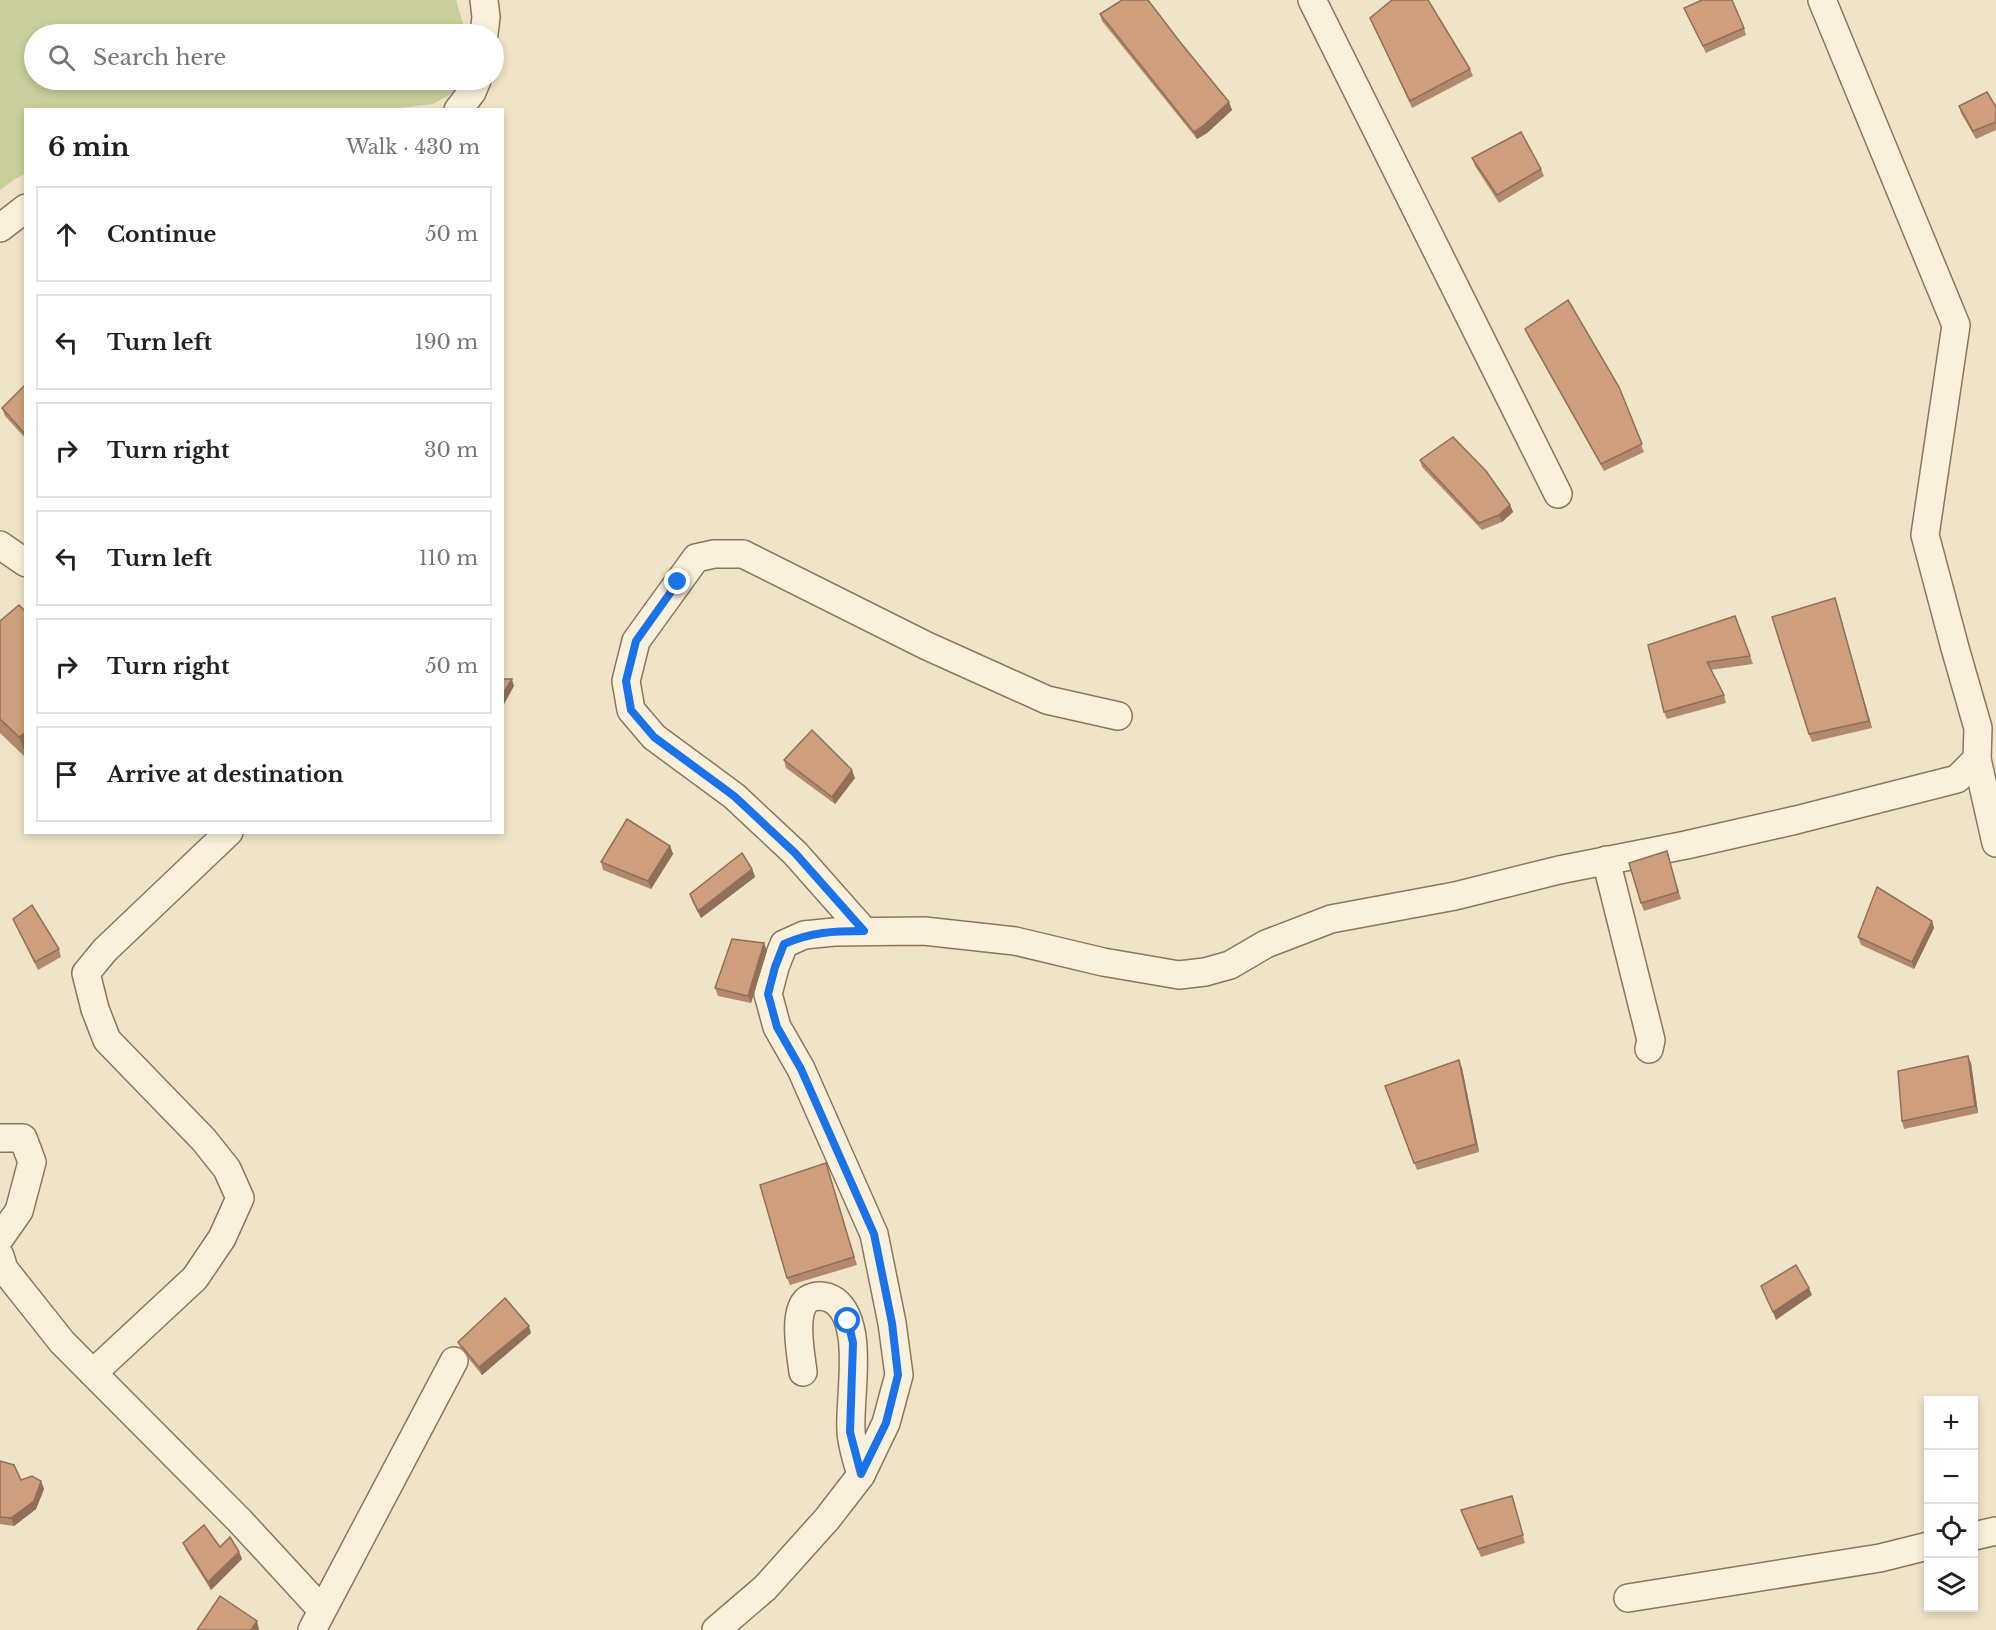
<!DOCTYPE html>
<html lang="en">
<head>
<meta charset="utf-8">
<style>
  body { margin:0; font-family:"Libre Baskerville",serif; background:#f6f6f6; color:#202124 }
  .controls { position:absolute; right:18px; bottom:18px; display:grid; overflow:hidden; border-radius:0px; box-shadow:0 3px 9px #0003 }
  .controls button { width:54px; height:54px; display:grid; place-items:center; padding:0; border:0; border-bottom:2px solid #e0e0e0; background:#fff; color:#202124; font:30px sans-serif }
  .stop { position:absolute; width:18px; height:18px; margin:-14px; border:4px solid #1a73e8; border-radius:50%; background:#fff }
  .stop.end { background:#1a73e8; border-color:#fff; box-shadow:0 2px 6px #0008 }
  .list { margin:0; padding:0; list-style:none }
  h2 { display:flex; justify-content:space-between; align-items:center; height:78px; margin:0; padding:0 24px; font-size:26px }
  h2 small { font-size:20px; font-weight:400; color:#757577 }
  .list li { display:grid; grid-template-columns:39px 1fr auto; gap:18px; align-items:center; box-sizing:border-box; height:96px; margin:0 12px 12px; padding:0 12px; border:2px solid #e0e0e0; border-radius:0px }
  .list b { display:block; font-size:22px; white-space:nowrap }
  .list em { font-size:20px; font-style:normal; color:#757577 }
  .icon { flex:none; width:33px; height:33px; fill:none; stroke:currentColor; stroke-width:2; stroke-linecap:round; stroke-linejoin:round }
  .map { position:relative; flex:none; width:1996px; height:1630px; overflow:hidden }
  .search { position:absolute; background:#fff; box-shadow:0 3px 9px #0003; left:24px; top:24px; width:480px; height:66px; display:flex; align-items:center; gap:15px; box-sizing:border-box; padding:0 21px; border-radius:33px; color:#757577; font-size:22px }
  .panel { position:absolute; background:#fff; box-shadow:0 3px 9px #0003; left:24px; top:108px; width:480px; height:726px; border-radius:0px }
  .map>svg:first-child { display:block }
</style>
</head>
<body>
<div class="map">
<svg width="1996" height="1630" viewBox="0 0 1996 1630">
  <rect width="100%" height="100%" fill="#f0e4c8"/>
  <!-- green -->
  <polygon fill="#c9cf9b" points="0,0 456,0 465,30 464,34 34,34 34,80 457,80 455,92 433,104 391,109 26,110 25,174 15,179 0,190"/>
  <g fill="none" stroke-linecap="round" stroke-linejoin="round">
    <!-- minor casing -->
    <g stroke="#8d765c" stroke-width="30">
      <g id="minor">
        <polyline points="1312,0 1558,494"/>
        <polyline points="484,34 486,17 484,0"/>
        <polyline points="458,110 472,92 477,80"/>
        <polyline points="0,228 26,208"/>
        <polyline points="0,545 26,563"/>
        <polyline points="1977,759 1996,843"/>
        <polyline points="1606,860 1651,1040 1649,1049"/>
        <polyline points="864,931 795,853 734,796 654,737 631,710 626,681 636,641 696,558 714,554 743,554 927,646 1047,700 1118,716"/>
        <polyline points="0,1138 23,1138 32,1162 19,1211 0,1238"/>
        <polyline points="0,1256 4,1269 62,1342 240,1521 322,1610"/>
        <path d="M 803,1372 C 801,1354 790,1303 813,1297 C 821,1295 829,1297 835,1301 C 865,1324 849,1396 851,1430 C 851,1444 857,1460 861,1475"/>
        <polyline points="93,1373 195,1278 222,1238 240,1198 227,1169 204,1140 107,1040 95,1009 86,973 105,950 229,832"/>
        <polyline points="1974,1536 1996,1531"/>
        <polyline points="1628,1598 1880,1558 1928,1546"/>
        <polyline points="312,1630 454,1361"/>
        <polyline points="716,1630 765,1588 827,1519 861,1475 886,1423 899,1375 892,1323 874,1234 801,1069 777,1027 768,994 775,967 784,944 804,935 834,932 924,931 1015,941 1103,962 1179,975 1205,972 1230,965 1266,944 1331,919 1455,896 1559,870 1686,845 1796,820 1957,779 1977,759 1978,728 1955,648 1925,535 1956,325 1822,0"/>
      </g>
    </g>
    <!-- minor -->
    <use href="#minor" stroke="#faf1dc" stroke-width="27"/>
  </g>
  <!-- wall -->
  <g fill="#b2896c">
    <polygon points="1684,8 1744,28 1746,35 1706,53 1687,15"/>
    <polygon points="1100,14 1180,42 1229,102 1232,110 1207,133 1197,139 1102,21"/>
    <polygon points="1370,18 1470,69 1473,76 1412,108"/>
    <polygon points="1959,106 1996,107 1996,130 1976,139 1961,113"/>
    <polygon points="1472,158 1541,169 1544,176 1499,203 1475,166"/>
    <polygon points="1525,329 1619,387 1644,452 1604,471 1528,336"/>
    <polygon points="26,384 26,439 5,416 2,408"/>
    <polygon points="1420,460 1510,505 1513,512 1502,522 1482,530 1422,467"/>
    <polygon points="1837,606 1872,728 1812,742 1809,734"/>
    <polygon points="26,612 26,758 0,733 0,621"/>
    <polygon points="1735,616 1753,664 1710,670 1724,695 1726,703 1667,719 1664,712"/>
    <polygon points="784,760 855,778 835,804 786,768"/>
    <polygon points="670,846 673,854 651,889 603,870 601,862"/>
    <polygon points="1667,851 1681,899 1644,911 1641,903"/>
    <polygon points="752,869 755,877 701,918 692,901 690,894"/>
    <polygon points="13,919 59,949 61,957 38,970 16,926"/>
    <polygon points="1932,921 1934,928 1914,969 1861,945 1858,937"/>
    <polygon points="767,951 751,1003 718,996 715,988"/>
    <polygon points="1459,1060 1462,1068 1479,1152 1417,1170 1385,1086"/>
    <polygon points="1971,1063 1978,1113 1904,1129 1902,1121"/>
    <polygon points="826,1163 857,1265 790,1285 787,1278"/>
    <polygon points="531,1333 482,1375 461,1349 458,1342"/>
    <polygon points="0,1461 21,1480 41,1481 44,1489 36,1509 14,1526 0,1524"/>
    <polygon points="1512,1496 1525,1543 1481,1557 1461,1510"/>
    <polygon points="183,1543 239,1552 242,1559 211,1590 186,1550"/>
  </g>
  <!-- shaded-wall -->
  <g fill="#916f58">
    <polygon points="1229,102 1232,110 1207,133 1197,139 1194,132"/>
    <polygon points="1510,505 1513,512 1502,522 1499,515"/>
    <polygon points="1835,598 1837,606 1872,728 1869,721"/>
    <polygon points="512,679 514,686 502,708 502,695"/>
    <polygon points="26,732 26,755 19,737"/>
    <polygon points="852,770 855,778 835,804 832,797"/>
    <polygon points="670,846 673,854 651,889 648,881"/>
    <polygon points="752,869 755,877 701,918 698,911"/>
    <polygon points="1932,921 1934,928 1914,969 1912,962"/>
    <polygon points="764,943 767,951 751,1003 748,996"/>
    <polygon points="1968,1056 1971,1063 1978,1113 1975,1106"/>
    <polygon points="1459,1060 1462,1068 1479,1152 1476,1144"/>
    <polygon points="1809,1288 1812,1295 1776,1320 1773,1312"/>
    <polygon points="529,1326 531,1333 482,1375 479,1367"/>
    <polygon points="41,1481 44,1489 36,1509 14,1526 11,1518"/>
    <polygon points="239,1552 242,1559 211,1590 208,1582"/>
    <polygon points="257,1621 259,1629 258,1630 251,1630"/>
  </g>
  <!-- building -->
  <g fill="#cf9f7d" stroke="#916f58" stroke-width="1.5">
    <polygon points="1122,0 1148,0 1180,42 1229,102 1204,125 1194,132 1100,14"/>
    <polygon points="1392,0 1428,0 1470,69 1410,101 1370,18"/>
    <polygon points="1702,0 1732,0 1744,28 1703,46 1684,8"/>
    <polygon points="1987,92 1996,107 1996,122 1973,131 1959,106"/>
    <polygon points="1521,132 1541,169 1497,195 1472,158"/>
    <polygon points="1568,300 1619,387 1642,444 1601,464 1525,329"/>
    <polygon points="26,384 26,435 2,408"/>
    <polygon points="1453,437 1486,471 1510,505 1499,515 1479,523 1420,460"/>
    <polygon points="1835,598 1869,721 1809,734 1772,617"/>
    <polygon points="19,605 26,612 26,732 19,737 0,719 0,621"/>
    <polygon points="1735,616 1750,656 1707,662 1724,695 1664,712 1648,645"/>
    <polygon points="502,679 512,679 502,695"/>
    <polygon points="812,730 852,770 832,797 784,760"/>
    <polygon points="627,819 670,846 648,881 601,862"/>
    <polygon points="1667,851 1678,892 1641,903 1629,863"/>
    <polygon points="742,853 752,869 698,911 690,894"/>
    <polygon points="1877,887 1932,921 1912,962 1858,937"/>
    <polygon points="32,905 59,949 35,962 13,919"/>
    <polygon points="732,939 764,943 748,996 715,988"/>
    <polygon points="1968,1056 1975,1106 1902,1121 1898,1071"/>
    <polygon points="1459,1060 1476,1144 1414,1163 1385,1086"/>
    <polygon points="826,1163 854,1257 787,1278 760,1185"/>
    <polygon points="1796,1265 1809,1288 1773,1312 1761,1286"/>
    <polygon points="505,1298 529,1326 479,1367 458,1342"/>
    <polygon points="0,1461 14,1465 21,1480 32,1476 41,1481 34,1501 11,1518 0,1517"/>
    <polygon points="1512,1496 1523,1535 1478,1549 1461,1510"/>
    <polygon points="204,1525 220,1547 230,1537 239,1552 208,1582 183,1543"/>
    <polygon points="220,1596 257,1621 251,1630 197,1630"/>
  </g>
  <g fill="none" stroke-linecap="round" stroke-linejoin="round">
    <!-- route -->
    <path stroke="#1a73e8" stroke-width="8" d="M 678,582 L 636,641 L 626,681 L 631,710 L 654,737 L 734,796 L 795,853 L 864,931 C 834,931 811,932 784,944 L 775,967 L 768,994 L 777,1027 L 801,1069 L 874,1234 L 892,1323 L 898,1375 L 886,1423 L 861,1474 L 850,1432 L 853,1343 L 848,1321"/>
  </g>
</svg>
<div class="controls">
<button>+</button>
<button>−</button>
<button><svg class="icon" aria-label="locate" viewBox="0 0 24 24"><circle cx="12" cy="12" r="6"/><path d="M12 2v4M12 18v4M2 12h4M18 12h4"/></svg></button>
<button><svg class="icon" aria-label="layers" viewBox="0 0 24 24"><path d="M12 4l9 5-9 5-9-5zM3 14l9 5 9-5"/></svg></button>
</div>
<div class="stop" style="left:848px;top:1321px"></div>
<div class="stop end" style="left:678px;top:582px"></div>
<div class="search"><svg class="icon" aria-label="search" viewBox="0 0 24 24"><circle cx="10" cy="10" r="6"/><path d="M15 15l6 6"/></svg>Search here</div>
<section class="panel">
<h2>6 min<small>Walk · 430 m</small></h2>
<ul class="list">
<li><svg class="icon" aria-label="ahead" viewBox="0 0 24 24"><path d="M12 20V5M6 11l6-6 6 6"/></svg><div><b>Continue</b></div><em>50 m</em></li>
<li><svg class="icon" aria-label="left" viewBox="0 0 24 24"><path d="M17 20v-9H6M10 6l-5 5 5 5"/></svg><div><b>Turn left</b></div><em>190 m</em></li>
<li><svg class="icon" aria-label="right" viewBox="0 0 24 24"><path d="M7 20v-9h11M14 6l5 5-5 5"/></svg><div><b>Turn right</b></div><em>30 m</em></li>
<li><svg class="icon" aria-label="left" viewBox="0 0 24 24"><path d="M17 20v-9H6M10 6l-5 5 5 5"/></svg><div><b>Turn left</b></div><em>110 m</em></li>
<li><svg class="icon" aria-label="right" viewBox="0 0 24 24"><path d="M7 20v-9h11M14 6l5 5-5 5"/></svg><div><b>Turn right</b></div><em>50 m</em></li>
<li><svg class="icon" aria-label="arrive" viewBox="0 0 24 24"><path d="M6 21V4h12l-3 4 3 4H6"/></svg><div><b>Arrive at destination</b></div></li>
</ul>
</section>
</div>
</body>
</html>
